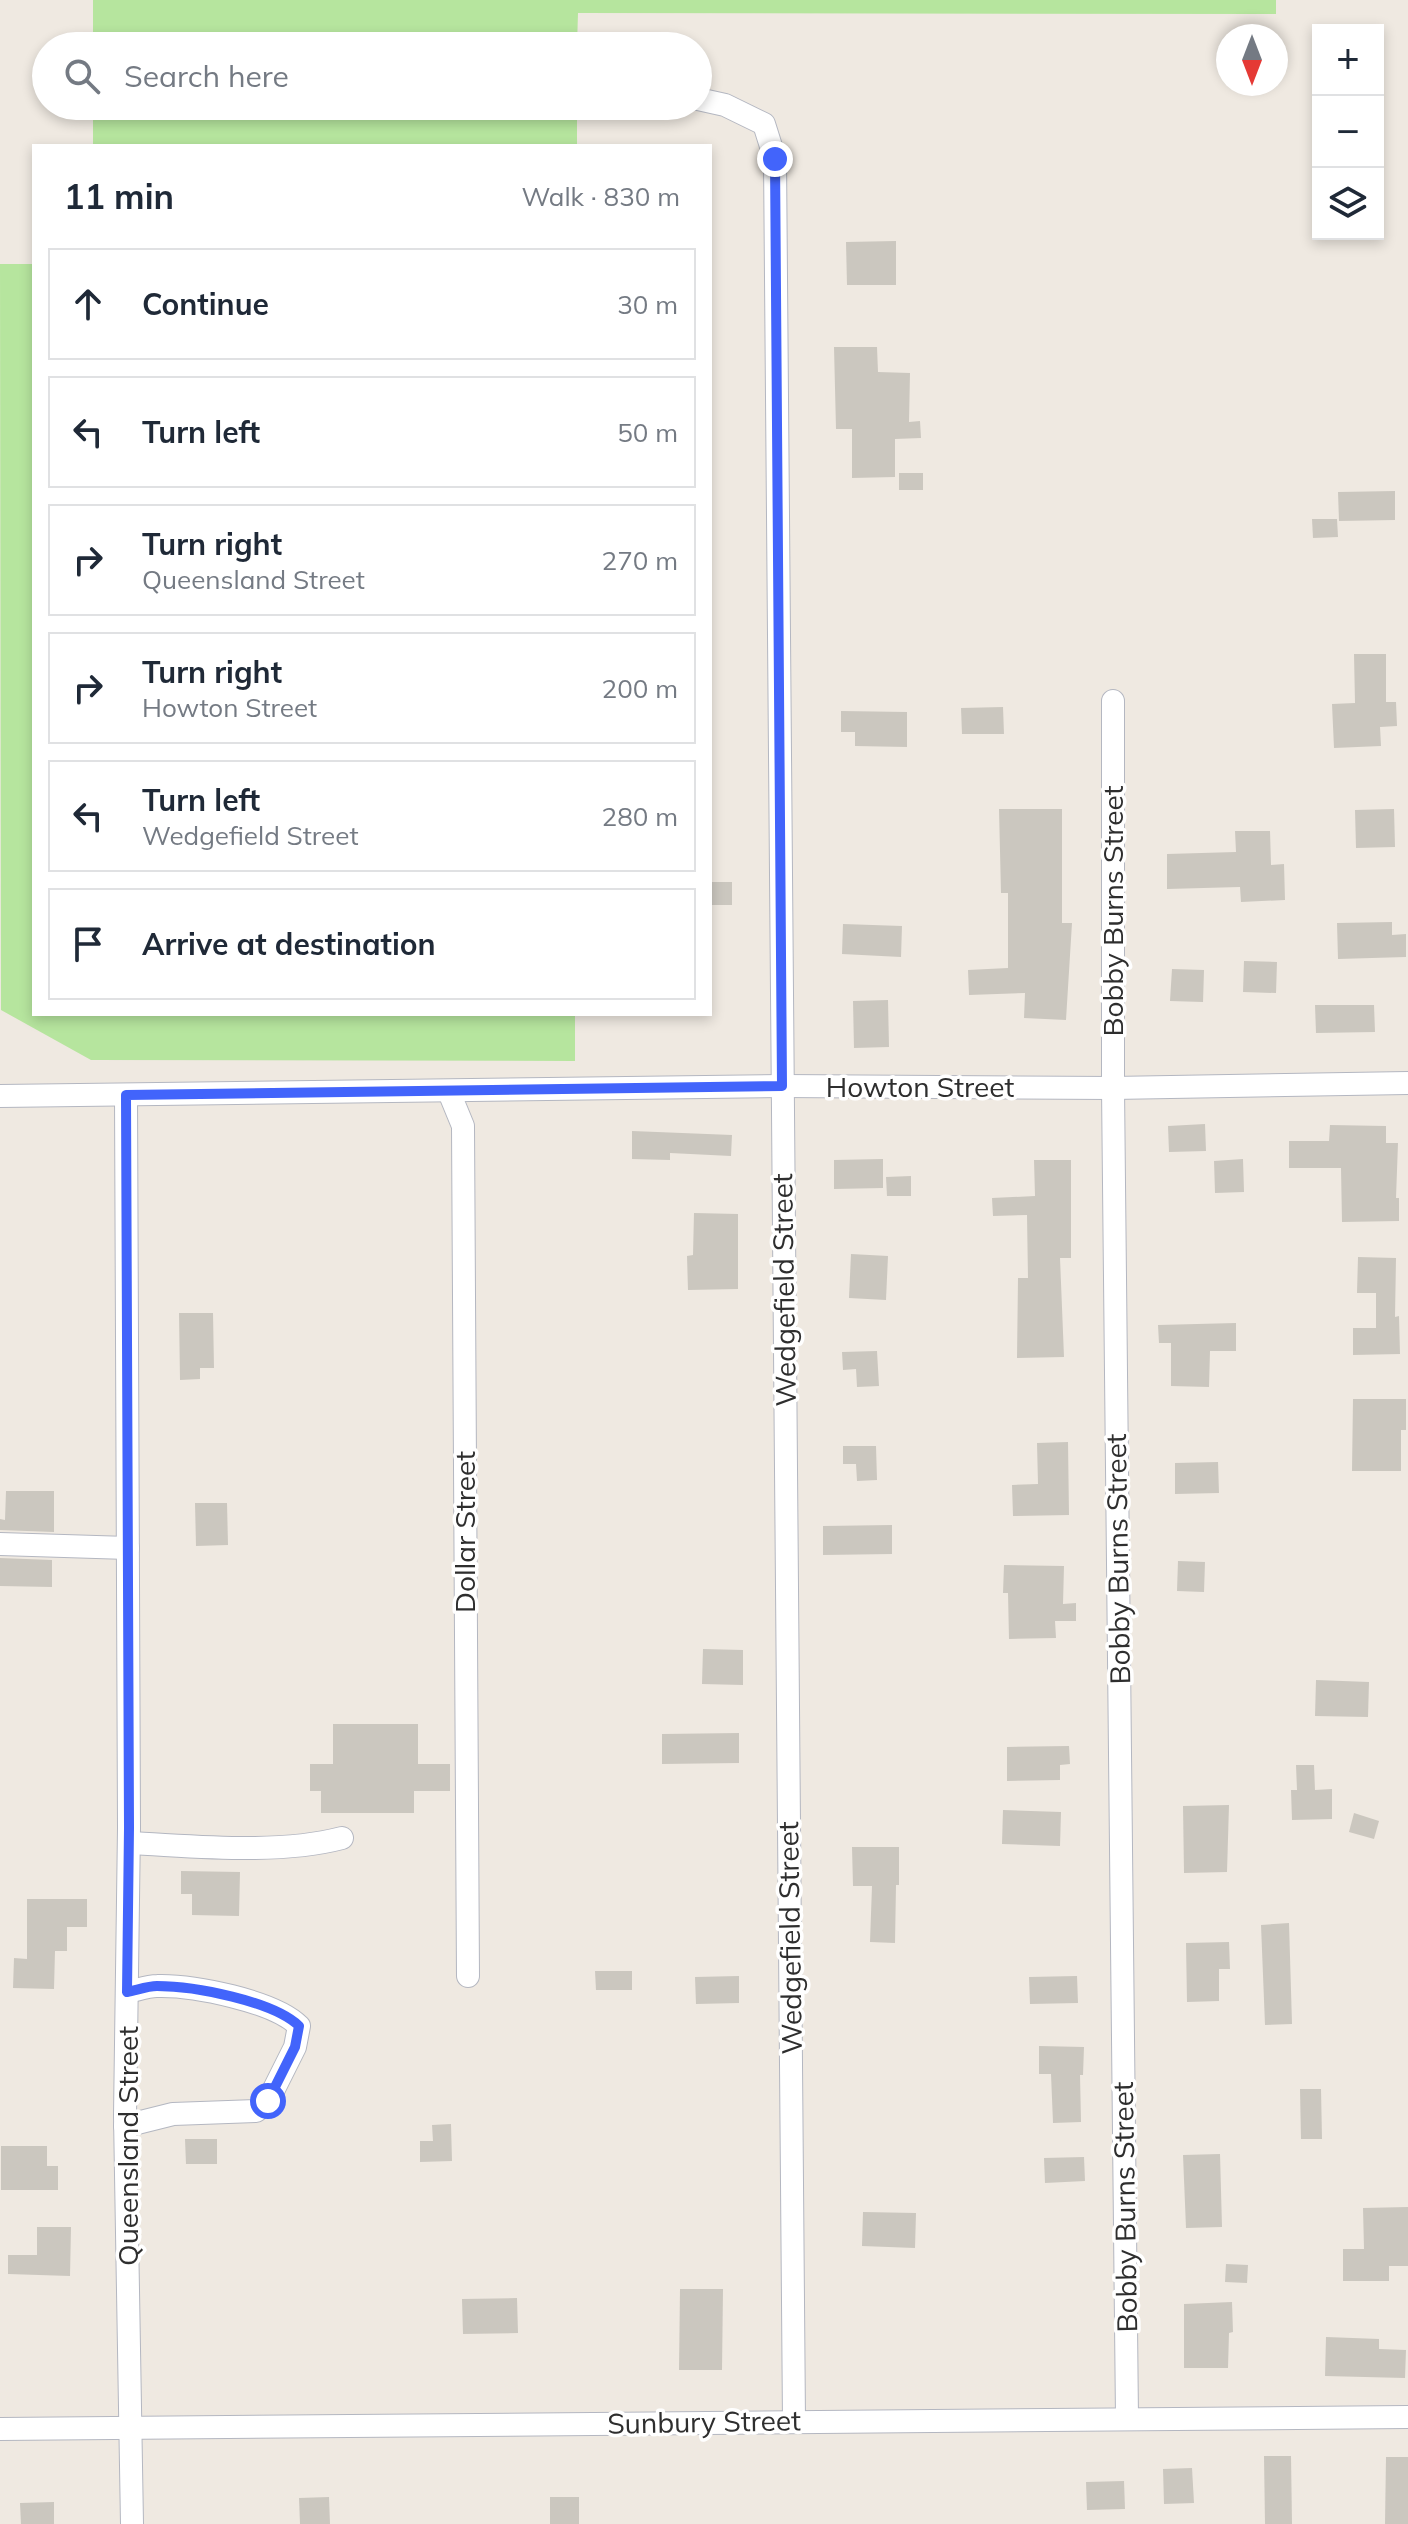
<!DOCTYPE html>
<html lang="en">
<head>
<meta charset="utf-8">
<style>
  body { margin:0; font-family:Mulish,sans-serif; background:#f2f2f3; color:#1f2937 }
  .controls { position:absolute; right:24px; top:24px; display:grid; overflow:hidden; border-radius:0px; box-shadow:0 4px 12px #0003 }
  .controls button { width:72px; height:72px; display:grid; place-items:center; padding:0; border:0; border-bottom:2px solid #e0e1e3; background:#fff; color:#1f2937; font:40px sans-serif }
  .compass { position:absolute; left:1216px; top:24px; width:72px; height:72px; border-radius:50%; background:#fff; box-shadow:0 4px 12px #0003; rotate:180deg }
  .stop { position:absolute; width:24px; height:24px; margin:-18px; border:6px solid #4264fb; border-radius:50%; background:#fff }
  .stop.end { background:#4264fb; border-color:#fff; box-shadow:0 2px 8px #0008 }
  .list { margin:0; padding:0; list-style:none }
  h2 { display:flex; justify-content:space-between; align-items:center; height:104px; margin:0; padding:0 32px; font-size:34px }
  h2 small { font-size:26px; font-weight:400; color:#747a83 }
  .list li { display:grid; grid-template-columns:52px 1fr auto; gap:24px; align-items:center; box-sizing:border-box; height:112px; margin:0 16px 16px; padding:0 16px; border:2px solid #e0e1e3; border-radius:0px }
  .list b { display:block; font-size:30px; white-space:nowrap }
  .list p { margin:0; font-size:26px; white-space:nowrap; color:#747a83 }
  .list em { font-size:26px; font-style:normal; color:#747a83 }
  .icon { flex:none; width:44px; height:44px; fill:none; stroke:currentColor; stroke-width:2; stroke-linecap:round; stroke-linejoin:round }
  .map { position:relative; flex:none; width:1408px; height:2524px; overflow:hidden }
  .search { position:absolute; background:#fff; box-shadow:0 4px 12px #0003; left:32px; top:32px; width:680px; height:88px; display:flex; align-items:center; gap:20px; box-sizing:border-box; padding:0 28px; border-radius:44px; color:#747a83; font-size:30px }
  .panel { position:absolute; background:#fff; box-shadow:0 4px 12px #0003; left:32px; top:144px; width:680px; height:872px; border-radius:0px }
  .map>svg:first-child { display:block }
</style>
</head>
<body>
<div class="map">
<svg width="1408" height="2524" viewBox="0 0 1408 2524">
  <rect width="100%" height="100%" fill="#efe9e1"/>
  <!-- green -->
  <g fill="#b6e59e">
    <polygon points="93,0 1276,0 1276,14 578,13 577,46 93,46"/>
    <rect x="93" y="106" width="484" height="40"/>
    <polygon points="0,264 34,264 34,1014 575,1014 575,1061 91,1060 1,1010"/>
  </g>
  <!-- building -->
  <g fill="#cbc7bf">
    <polygon points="896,241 896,285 847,285 846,242"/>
    <polygon points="834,347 877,347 878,372 910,373 909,422 920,421 921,438 895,439 895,477 852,478 852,429 836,429"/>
    <rect x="899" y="473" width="24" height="17"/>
    <polygon points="1395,491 1395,520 1339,521 1338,492"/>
    <polygon points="1312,519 1337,519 1338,537 1313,538"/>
    <polygon points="1354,654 1386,654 1386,702 1396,702 1397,726 1380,727 1381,746 1334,748 1332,704 1355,703"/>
    <polygon points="1003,707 1004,734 962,734 961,708"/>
    <polygon points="841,711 907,712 907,747 855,746 855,732 841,732"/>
    <polygon points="999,809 1062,809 1062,923 1072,923 1066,1020 1024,1018 1025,993 969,995 968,970 1008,968 1008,893 1001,893"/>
    <polygon points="1394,809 1395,847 1356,848 1355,810"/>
    <polygon points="1235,831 1270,831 1271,865 1284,864 1285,900 1241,902 1240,887 1167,889 1167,854 1236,852"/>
    <rect x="710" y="882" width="22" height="23"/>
    <polygon points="1392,922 1392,935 1406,934 1406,957 1338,959 1337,923"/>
    <polygon points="843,924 902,926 901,957 842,954"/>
    <polygon points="1244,961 1277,962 1276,993 1243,992"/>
    <polygon points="1172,969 1204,970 1203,1002 1170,1001"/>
    <polygon points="888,1000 889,1047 854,1048 853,1001"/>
    <polygon points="1315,1005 1374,1005 1375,1032 1316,1033"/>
    <polygon points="1205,1124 1206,1151 1169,1152 1168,1126"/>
    <polygon points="1330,1125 1386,1126 1386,1143 1398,1143 1396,1198 1399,1198 1399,1221 1342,1222 1341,1168 1289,1168 1289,1141 1329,1141"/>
    <polygon points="632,1131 732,1135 731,1156 670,1153 670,1160 632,1159"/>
    <polygon points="883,1159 883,1188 834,1189 834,1160"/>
    <polygon points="1243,1159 1244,1192 1215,1193 1214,1161"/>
    <polygon points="1034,1160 1071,1160 1071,1258 1060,1258 1064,1357 1017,1358 1018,1278 1028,1278 1027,1215 993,1216 992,1198 1035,1196"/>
    <polygon points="911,1176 911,1196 887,1196 886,1177"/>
    <polygon points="694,1213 738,1214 738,1289 688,1290 687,1256 693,1255"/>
    <polygon points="851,1254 888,1256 886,1300 849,1298"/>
    <polygon points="1358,1257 1396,1258 1395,1317 1399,1316 1400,1354 1353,1355 1353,1328 1376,1328 1376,1293 1357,1293"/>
    <polygon points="179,1313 213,1313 214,1368 200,1368 200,1379 180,1380"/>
    <polygon points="1236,1323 1236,1351 1210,1351 1209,1387 1171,1386 1171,1343 1159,1343 1158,1325"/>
    <polygon points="877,1351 879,1386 857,1387 856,1369 843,1370 842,1352"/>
    <polygon points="1353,1399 1406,1399 1406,1430 1401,1430 1401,1471 1352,1471"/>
    <polygon points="1068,1442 1069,1515 1013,1516 1012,1485 1038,1484 1037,1443"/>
    <polygon points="843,1446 876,1446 877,1480 857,1481 856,1464 843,1464"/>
    <polygon points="1218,1462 1219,1493 1175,1494 1175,1463"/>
    <polygon points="6,1491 54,1491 54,1532 0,1530 0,1519 5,1520"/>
    <polygon points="195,1503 227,1503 228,1545 196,1546"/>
    <polygon points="892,1525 892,1554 823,1555 823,1526"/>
    <polygon points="0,1558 52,1560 52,1587 0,1586"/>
    <polygon points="1178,1561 1205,1562 1204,1592 1177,1591"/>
    <polygon points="1004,1565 1064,1566 1063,1604 1076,1603 1076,1621 1055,1621 1056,1638 1009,1639 1008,1593 1003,1593"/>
    <polygon points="703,1649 743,1650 743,1685 702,1684"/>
    <polygon points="1316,1680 1369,1682 1368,1717 1315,1716"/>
    <polygon points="333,1724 418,1724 418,1764 450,1764 450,1791 414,1791 414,1813 321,1813 321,1791 310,1791 310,1764 333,1764"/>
    <polygon points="739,1733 739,1763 662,1764 662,1734"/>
    <polygon points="1069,1746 1070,1764 1060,1765 1060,1780 1007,1781 1007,1747"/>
    <polygon points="1296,1765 1314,1765 1315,1790 1332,1789 1332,1819 1292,1820 1291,1790 1297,1790"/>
    <polygon points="1229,1805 1227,1872 1184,1873 1183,1806"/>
    <polygon points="1003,1810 1061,1812 1060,1846 1002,1844"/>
    <polygon points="1354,1813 1379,1821 1374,1839 1349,1832"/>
    <polygon points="852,1847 899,1847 899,1885 896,1885 895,1943 870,1942 872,1886 853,1886"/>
    <polygon points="181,1871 240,1872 239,1916 192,1915 192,1894 181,1894"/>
    <polygon points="27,1899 87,1899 87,1927 67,1927 67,1951 55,1951 54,1989 13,1988 14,1958 27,1959"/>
    <polygon points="1289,1923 1292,2024 1265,2025 1261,1925"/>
    <polygon points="1229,1942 1230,1969 1219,1969 1219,2001 1187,2002 1186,1943"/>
    <polygon points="595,1971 632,1971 632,1990 596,1990"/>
    <polygon points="739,1976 739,2003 696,2004 695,1977"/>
    <polygon points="1077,1976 1078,2003 1030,2004 1029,1977"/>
    <polygon points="1039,2046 1084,2047 1083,2075 1080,2075 1081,2122 1053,2123 1051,2074 1039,2074"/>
    <polygon points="1300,2089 1321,2089 1322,2139 1301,2139"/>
    <polygon points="451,2124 452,2161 420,2162 420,2141 433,2141 432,2125"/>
    <polygon points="185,2139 217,2139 217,2164 186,2164"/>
    <polygon points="1,2146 47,2146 47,2166 58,2166 58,2190 1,2190"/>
    <polygon points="1220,2154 1222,2227 1186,2228 1183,2155"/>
    <polygon points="1084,2157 1085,2181 1045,2183 1044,2158"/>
    <polygon points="1408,2207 1408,2266 1389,2266 1389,2281 1343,2281 1343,2249 1364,2249 1363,2208"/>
    <polygon points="863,2212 916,2213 915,2248 862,2246"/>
    <polygon points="37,2227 71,2227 70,2276 8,2274 8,2255 37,2255"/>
    <polygon points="1226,2264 1248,2265 1247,2283 1225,2282"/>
    <polygon points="680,2289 723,2289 722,2370 679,2370"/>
    <polygon points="517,2298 518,2333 463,2334 462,2299"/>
    <polygon points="1232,2302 1233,2332 1229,2333 1228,2368 1184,2368 1184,2304"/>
    <polygon points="1326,2337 1379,2339 1379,2349 1406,2350 1405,2378 1325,2376"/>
    <polygon points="1264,2456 1291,2456 1292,2524 1265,2524"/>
    <polygon points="1386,2457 1408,2457 1408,2524 1385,2524"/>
    <polygon points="1192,2468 1194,2503 1164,2504 1163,2469"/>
    <polygon points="1124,2481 1125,2509 1087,2510 1086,2482"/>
    <polygon points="329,2497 330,2524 300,2524 299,2498"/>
    <rect x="550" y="2497" width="29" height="27"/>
    <polygon points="54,2502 54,2524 21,2524 20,2503"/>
  </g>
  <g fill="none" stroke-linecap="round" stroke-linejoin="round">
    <!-- minor casing -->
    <g stroke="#b4b7c1" stroke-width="24">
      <g id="minor">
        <polyline points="698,99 725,105 764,124 775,159 794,2421"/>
        <polyline points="1113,701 1113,1088 1127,2418"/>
        <polyline points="449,1092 463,1126 468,1976"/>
        <polyline points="126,1095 129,1828 125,2116 132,2524"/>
        <polyline points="0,1096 782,1086 1113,1088 1408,1083"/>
        <polyline points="0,1544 128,1548"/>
        <path d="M 129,1843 C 196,1846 277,1855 342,1838"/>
        <path d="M 125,2126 L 173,2114 L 256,2111 L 268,2101 L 295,2047 L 299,2026 C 274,2001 193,1985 157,1986 C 148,1986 137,1990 127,1992"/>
        <polyline points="0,2429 1408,2417"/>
      </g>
    </g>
    <!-- minor -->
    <use href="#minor" stroke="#fff" stroke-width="22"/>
  </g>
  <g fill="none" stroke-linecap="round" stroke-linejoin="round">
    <!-- route -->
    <path stroke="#4264fb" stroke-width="10" d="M 268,2101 L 295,2047 L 299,2026 C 273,2001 194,1986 157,1986 C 148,1986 137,1990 127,1992 L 129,1828 L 126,1095 L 782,1086 L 775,159"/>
  </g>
  <g text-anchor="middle" stroke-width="7" stroke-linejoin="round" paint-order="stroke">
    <!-- street labels -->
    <g font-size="28" fill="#2e2e2e" stroke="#fff">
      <text transform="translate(1113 911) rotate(-90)" y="10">Bobby Burns Street</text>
      <text x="920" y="1097">Howton Street</text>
      <text transform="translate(784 1290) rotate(-91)" y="10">Wedgefield Street</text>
      <text transform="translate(465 1532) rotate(-90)" y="10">Dollar Street</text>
      <text transform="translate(1118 1559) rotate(-91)" y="10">Bobby Burns Street</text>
      <text transform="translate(790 1938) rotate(-91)" y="10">Wedgefield Street</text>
      <text transform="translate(128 2146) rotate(-90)" y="10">Queensland Street</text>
      <text transform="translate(1125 2207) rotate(-91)" y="10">Bobby Burns Street</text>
      <text transform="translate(704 2422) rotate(-1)" y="10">Sunbury Street</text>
    </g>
  </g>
</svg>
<div class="controls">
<button>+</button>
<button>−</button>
<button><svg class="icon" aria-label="layers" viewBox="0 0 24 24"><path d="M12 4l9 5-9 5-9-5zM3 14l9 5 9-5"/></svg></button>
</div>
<svg class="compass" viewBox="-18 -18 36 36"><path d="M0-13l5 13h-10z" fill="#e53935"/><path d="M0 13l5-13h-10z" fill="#747a83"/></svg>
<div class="stop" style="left:268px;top:2101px"></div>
<div class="stop end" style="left:775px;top:159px"></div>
<div class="search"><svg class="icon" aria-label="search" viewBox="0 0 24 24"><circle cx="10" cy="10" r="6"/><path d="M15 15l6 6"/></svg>Search here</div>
<section class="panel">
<h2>11 min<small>Walk · 830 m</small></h2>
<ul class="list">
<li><svg class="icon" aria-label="ahead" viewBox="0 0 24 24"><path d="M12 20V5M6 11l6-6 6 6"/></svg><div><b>Continue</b></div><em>30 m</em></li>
<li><svg class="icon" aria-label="left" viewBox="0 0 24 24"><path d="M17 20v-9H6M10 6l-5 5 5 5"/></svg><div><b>Turn left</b></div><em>50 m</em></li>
<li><svg class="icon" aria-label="right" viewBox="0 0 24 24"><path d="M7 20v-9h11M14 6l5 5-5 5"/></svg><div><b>Turn right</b><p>Queensland Street</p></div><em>270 m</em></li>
<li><svg class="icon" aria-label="right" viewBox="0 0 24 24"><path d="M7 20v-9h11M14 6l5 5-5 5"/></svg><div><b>Turn right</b><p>Howton Street</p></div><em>200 m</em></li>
<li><svg class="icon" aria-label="left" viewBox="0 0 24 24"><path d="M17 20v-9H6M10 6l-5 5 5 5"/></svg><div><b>Turn left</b><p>Wedgefield Street</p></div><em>280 m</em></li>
<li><svg class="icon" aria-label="arrive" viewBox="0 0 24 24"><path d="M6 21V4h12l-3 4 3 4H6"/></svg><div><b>Arrive at destination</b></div></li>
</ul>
</section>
</div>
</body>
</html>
